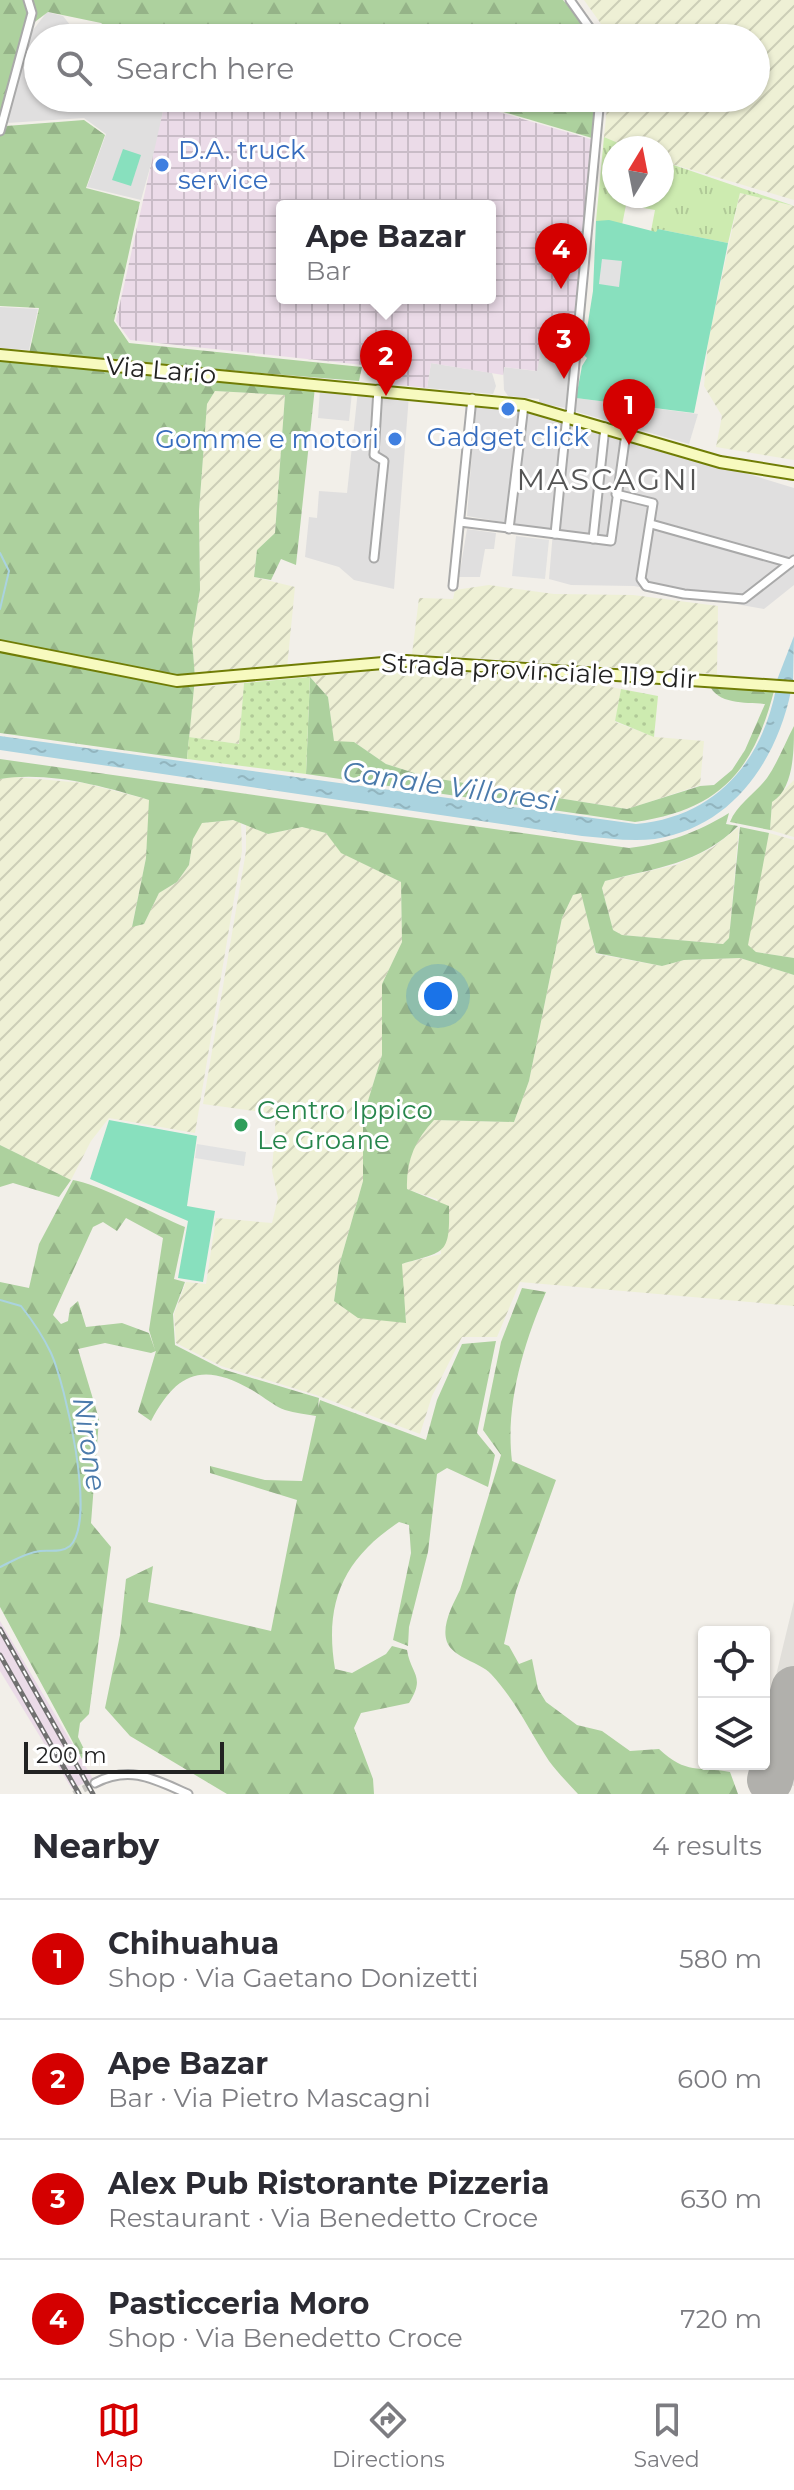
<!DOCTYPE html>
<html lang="en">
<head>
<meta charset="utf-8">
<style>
  body { margin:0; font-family:Montserrat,sans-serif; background:#f7f7f7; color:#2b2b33 }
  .controls { position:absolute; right:24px; bottom:24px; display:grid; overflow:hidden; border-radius:8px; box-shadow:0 2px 6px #0004 }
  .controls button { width:72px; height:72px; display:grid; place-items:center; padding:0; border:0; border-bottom:2px solid #e1e1e2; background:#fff; color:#2b2b33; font:40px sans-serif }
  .compass { position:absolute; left:602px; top:136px; width:72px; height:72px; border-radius:50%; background:#fff; box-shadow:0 2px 6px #0004; rotate:10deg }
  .scale { position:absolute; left:24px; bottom:20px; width:200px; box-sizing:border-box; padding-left:8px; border:4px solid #222; border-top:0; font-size:22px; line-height:28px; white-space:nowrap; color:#222; -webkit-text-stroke:6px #fff; paint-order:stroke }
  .you { position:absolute; left:438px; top:996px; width:28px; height:28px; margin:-20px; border:6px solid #fff; border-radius:50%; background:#1a73e8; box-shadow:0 0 0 12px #1a73e833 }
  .badge { display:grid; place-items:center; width:52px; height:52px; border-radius:50%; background:#d40000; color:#fff; font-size:26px; font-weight:700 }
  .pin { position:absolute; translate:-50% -66px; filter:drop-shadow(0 2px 4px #0008) }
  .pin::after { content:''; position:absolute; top:42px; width:28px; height:24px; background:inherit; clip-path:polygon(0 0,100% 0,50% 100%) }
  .popup { position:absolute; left:276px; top:200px; width:220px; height:104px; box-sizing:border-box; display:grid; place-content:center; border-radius:8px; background:#fff; filter:drop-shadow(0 2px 6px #0005); font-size:26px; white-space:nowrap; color:#7c7c81 }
  .popup b { font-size:30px; color:#2b2b33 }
  .popup::after { content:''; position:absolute; left:50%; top:100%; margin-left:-16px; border:16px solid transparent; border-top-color:#fff }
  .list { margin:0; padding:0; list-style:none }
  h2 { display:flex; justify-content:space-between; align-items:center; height:104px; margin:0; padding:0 32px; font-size:34px }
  h2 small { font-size:26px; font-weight:400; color:#7c7c81 }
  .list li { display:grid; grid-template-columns:52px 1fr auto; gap:24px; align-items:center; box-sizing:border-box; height:120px; padding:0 32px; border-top:2px solid #e1e1e2 }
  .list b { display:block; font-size:30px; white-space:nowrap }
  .list p { margin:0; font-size:26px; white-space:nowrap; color:#7c7c81 }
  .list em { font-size:26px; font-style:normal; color:#7c7c81 }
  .icon { flex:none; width:44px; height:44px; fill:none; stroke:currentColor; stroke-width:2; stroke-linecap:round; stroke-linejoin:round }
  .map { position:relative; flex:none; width:794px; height:1794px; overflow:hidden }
  .search { position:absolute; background:#fff; box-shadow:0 2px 6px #0004; left:24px; right:24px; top:24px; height:88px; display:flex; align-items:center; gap:20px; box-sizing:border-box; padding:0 28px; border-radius:44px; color:#7c7c81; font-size:30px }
  .sheet { height:584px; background:#fff }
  nav { display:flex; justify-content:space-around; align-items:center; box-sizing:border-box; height:112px; border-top:2px solid #e1e1e2; background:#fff; font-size:22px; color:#7c7c81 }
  nav a { display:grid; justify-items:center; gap:4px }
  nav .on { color:#d40000 }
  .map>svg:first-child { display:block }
</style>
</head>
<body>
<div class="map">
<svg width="794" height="1794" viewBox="0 0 794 1794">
  <defs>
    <pattern id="industrial-grid" width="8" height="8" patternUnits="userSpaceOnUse" patternTransform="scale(2)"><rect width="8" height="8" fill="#ebdbe8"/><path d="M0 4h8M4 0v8" fill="none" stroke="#c9bcc7"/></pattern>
    <pattern id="farmland-furrows" width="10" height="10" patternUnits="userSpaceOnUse" patternTransform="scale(2)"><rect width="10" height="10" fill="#eef0d5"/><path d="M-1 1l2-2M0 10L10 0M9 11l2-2" fill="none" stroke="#ccceb7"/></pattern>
    <pattern id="grass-tufts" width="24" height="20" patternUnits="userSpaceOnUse" patternTransform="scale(2)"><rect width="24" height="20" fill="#cdebb0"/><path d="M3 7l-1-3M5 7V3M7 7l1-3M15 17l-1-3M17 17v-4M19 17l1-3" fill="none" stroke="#b0c997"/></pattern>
    <pattern id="forest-firs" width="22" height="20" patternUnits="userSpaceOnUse" patternTransform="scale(2)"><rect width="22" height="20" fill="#add19e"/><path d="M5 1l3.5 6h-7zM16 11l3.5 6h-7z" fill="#95b388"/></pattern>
    <pattern id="garden-dots" width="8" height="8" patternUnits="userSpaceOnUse" patternTransform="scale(2)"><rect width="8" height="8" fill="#cdebb0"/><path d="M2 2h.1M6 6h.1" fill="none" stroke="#b0c997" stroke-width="1.8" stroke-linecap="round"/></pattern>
    <pattern id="water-ripples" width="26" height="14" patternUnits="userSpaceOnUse" patternTransform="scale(2)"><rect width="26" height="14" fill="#aad3df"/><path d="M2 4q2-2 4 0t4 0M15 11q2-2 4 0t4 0" fill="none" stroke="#92b5bf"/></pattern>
  </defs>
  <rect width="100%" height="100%" fill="#f2efe9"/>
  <!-- residential -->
  <g fill="#e0dfdf">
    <polygon points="47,12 63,16 74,30 107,38 38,38 38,98 165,98 159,135 141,200 87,187 106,134 84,118 7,123 30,34"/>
    <polygon points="0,307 38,309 29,350 0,348"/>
    <polygon points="545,329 575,333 566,408 539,403 539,399 508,396 504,390 503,367 536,371"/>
    <polygon points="431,363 492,373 496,386 493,394 427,388"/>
    <polygon points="320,390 352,392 349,421 318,418"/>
    <polygon points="358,390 409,395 394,589 354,580 339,567 305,557 309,517 317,518 319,491 347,493"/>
    <polygon points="576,398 698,414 689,444 574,411"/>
    <polygon points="476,403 549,413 794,488 794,585 764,609 634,586 571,585 549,579 553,531 467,516"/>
    <polygon points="467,529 496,533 494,549 485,549 480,577 459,577"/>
  </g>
  <!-- industrial -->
  <path fill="url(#industrial-grid)" fill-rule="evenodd" d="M 166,98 L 265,98 L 286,102 L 288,98 L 451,98 L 597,141 L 575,333 L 545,330 L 537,371 L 504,367 L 503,375 L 431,363 L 427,388 L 382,383 L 381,367 L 130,340 L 116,321 ZM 282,206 L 490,206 L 490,298 L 282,298 Z"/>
  <!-- airport -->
  <polygon fill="#e1dfda" points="794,1601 794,1786 752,1774 754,1764 764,1764 764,1725"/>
  <!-- railway -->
  <polygon fill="#ebdbe8" points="0,1621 93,1779 72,1789 0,1671"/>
  <!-- farmland -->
  <g fill="url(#farmland-furrows)">
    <polygon points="584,0 794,0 794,200 662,161 662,148 630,148 604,137 608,98 756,98 756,38 611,38"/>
    <polygon points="740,193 794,206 794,460 716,447 722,416 704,386 708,342"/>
    <polygon points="215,391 285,395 275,533 257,550 254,577 295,587 287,668 195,678 192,639 200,590 199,511 207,404"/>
    <polygon points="489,585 554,594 633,595 718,606 717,674 412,654 419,598 453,599 455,590"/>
    <polygon points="397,668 601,681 605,686 621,689 615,722 655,737 704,741 700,785 628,809 427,777 386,764 354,742 334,742 328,697 310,677"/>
    <polygon points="244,683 239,744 189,737 194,688"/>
    <polygon points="14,777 84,783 150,800 146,858 132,926 144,924 159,893 177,882 189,865 193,838 201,823 233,820 241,823 242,851 195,1133 109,1118 91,1141 71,1180 0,1145 0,779"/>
    <polygon points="794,780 794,837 770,830 772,802"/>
    <polygon points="246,825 268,834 302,827 326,833 342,853 401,882 402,942 382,984 382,1055 363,1117 363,1181 339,1266 334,1301 406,1322 401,1264 441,1254 437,1199 406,1189 406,1171 417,1138 434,1120 514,1122 529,1081 562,918 573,895 581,892 596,954 662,966 684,960 740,958 794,975 794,1306 520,1282 497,1337 462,1337 432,1396 420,1434 316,1395 221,1366 176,1343 174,1314 186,1282 206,1284 216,1218 272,1223 278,1198 272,1171 276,1114 203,1104 246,851"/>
    <polygon points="739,827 729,938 723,944 622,935 613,930 602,887 605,881 676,865 712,848"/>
    <polygon points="769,833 794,840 794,958 756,952 747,945"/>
  </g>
  <!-- grass -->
  <polygon fill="url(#grass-tufts)" points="604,137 630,148 614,148 614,196 662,196 662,161 794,206 740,193 728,243 658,229 657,233 651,231 655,210 626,205 622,225 596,221"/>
  <!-- forest -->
  <g fill="url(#forest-firs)" fill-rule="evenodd">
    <polygon points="0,0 563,0 596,38 120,38 101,23 48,12 24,30 1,120 6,126 84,120 105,135 86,188 140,202 114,321 129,343 362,367 359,381 29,354 39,308 0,306"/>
    <polygon points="456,98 596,98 592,138"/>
    <polygon points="0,360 315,387 296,565 281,559 271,580 254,577 257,550 275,533 285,395 215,391 207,404 199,511 200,590 192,639 195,678 187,759 0,733"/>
    <path d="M 310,677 L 328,697 L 334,741 L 354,742 L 386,764 L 427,777 L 627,809 L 700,786 L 714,785 L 732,770 L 745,750 L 765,704 C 746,702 717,705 709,684 L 774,691 C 753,772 719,810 635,822 L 306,774 Z"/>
    <path d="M 794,726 C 794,750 794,789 772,802 L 770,830 L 730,822 C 737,804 755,794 767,778 C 778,762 785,743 794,726 Z"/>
    <path d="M 0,759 L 629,848 C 668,843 696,833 729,813 L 726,824 L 738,826 C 700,864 655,868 605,881 L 602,888 L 613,930 L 622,935 L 723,944 L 729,938 L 740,827 L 769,833 L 748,945 L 756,952 L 794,958 L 794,975 L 740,958 L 684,960 L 662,966 L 596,953 L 581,893 L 573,895 L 562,918 L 529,1081 L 514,1122 L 434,1120 C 415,1140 406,1161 407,1189 L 449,1206 C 450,1255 446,1251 402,1264 L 406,1323 L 358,1318 L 334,1301 L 339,1266 L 363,1181 L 363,1117 L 382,1055 L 382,984 L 402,942 L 401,882 L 341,853 L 326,833 L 302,827 L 268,834 L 233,820 L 202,823 L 193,839 L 189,865 L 177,882 L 159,893 L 144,924 L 132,927 L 146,858 L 149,800 C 103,786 48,771 0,779 Z"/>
    <polygon points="0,1145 71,1180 59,1197 13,1183 0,1187"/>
    <path d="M 73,1180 C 96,1183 158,1216 185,1227 L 174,1279 L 185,1282 L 173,1314 L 175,1345 L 222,1369 L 319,1398 L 318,1408 L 320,1400 L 426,1440 L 437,1400 L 462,1344 L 496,1341 L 477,1433 L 495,1455 L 488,1487 L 447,1468 L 437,1474 L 428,1552 L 409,1627 L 408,1646 L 393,1640 L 411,1553 L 409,1525 L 399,1522 C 343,1559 324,1603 335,1669 L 352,1673 L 386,1654 L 392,1646 L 407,1650 C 411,1675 426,1676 409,1703 L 361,1713 L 354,1728 L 373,1779 L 374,1794 L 227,1794 L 130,1736 L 105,1708 L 120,1635 L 126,1579 L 153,1566 L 148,1602 L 271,1631 L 297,1500 L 210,1473 L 210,1466 L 265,1480 L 302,1481 L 316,1416 C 306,1414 295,1413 285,1410 C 274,1406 263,1396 252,1390 C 202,1361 176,1373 151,1421 L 138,1412 L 156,1351 L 151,1353 L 105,1343 L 78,1349 L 99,1419 L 91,1523 L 111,1547 L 89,1714 L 80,1723 L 78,1737 L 85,1751 L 82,1759 L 0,1607 L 0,1282 L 29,1288 L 39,1244 ZM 126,1218 L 163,1238 L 149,1330 L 155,1350 L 149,1333 L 122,1323 L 86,1327 L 78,1301 L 70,1308 L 68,1321 L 61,1324 L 53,1315 L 93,1227 L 103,1222 L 117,1231 Z"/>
    <path d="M 522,1288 L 546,1292 C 524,1342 505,1405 512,1461 L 556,1480 L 516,1591 L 504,1644 L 509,1646 L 519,1664 L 532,1659 L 538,1689 L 546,1702 L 577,1725 L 602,1731 L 630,1751 L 659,1749 C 687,1775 698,1766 730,1772 L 738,1794 L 578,1794 C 568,1783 558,1773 549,1761 C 530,1732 516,1701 491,1674 C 480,1662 453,1658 447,1642 C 441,1626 453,1604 460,1590 L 501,1455 L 483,1430 L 501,1342 Z"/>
  </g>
  <!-- garden -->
  <g fill="url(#garden-dots)">
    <polygon points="310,677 306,774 187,759 189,737 239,744 244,683"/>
    <polygon points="621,689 658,696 654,737 615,721"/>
  </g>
  <!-- pitch -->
  <g fill="#88e0be">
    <polygon points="123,149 141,155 131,186 112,180"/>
    <polygon points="609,220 656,232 658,229 728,243 694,413 576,398 582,366 587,358 583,354 593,291 596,221"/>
    <polygon points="109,1120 197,1136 187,1206 215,1211 203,1282 178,1278 188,1221 90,1179"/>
  </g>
  <!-- parking -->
  <g fill="#e2e2e2">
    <polygon points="602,259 622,261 619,287 599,284"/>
    <polygon points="516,536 549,540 545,579 512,576"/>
    <polygon points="197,1144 246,1152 244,1166 195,1158"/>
  </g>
  <!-- water -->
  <g fill="url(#water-ripples)">
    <polygon points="794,636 793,682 777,680"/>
    <path d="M 776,689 L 791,691 C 776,762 732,827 655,839 C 631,842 606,838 582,836 L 0,750 L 0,736 L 636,824 C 714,817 761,764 776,689 Z"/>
  </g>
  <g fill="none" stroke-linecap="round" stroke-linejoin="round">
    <!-- stream -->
    <g stroke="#aad3df" stroke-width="2">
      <polyline points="0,553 9,571 0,609"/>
      <path d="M 0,1300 L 21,1306 C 32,1320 43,1336 51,1353 C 65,1384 97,1520 70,1546 C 61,1553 51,1550 40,1551 C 25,1553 13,1561 0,1567"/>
    </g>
    <!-- runway -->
    <polyline stroke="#b1b0ac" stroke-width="46" points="770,1780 794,1689"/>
    <!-- street-tunnel -->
    <polyline stroke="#c8c6c1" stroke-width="7" stroke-dasharray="7 3.5" stroke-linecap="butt" points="74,1794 95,1783"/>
    <!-- street casing -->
    <g stroke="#a9a9a9" stroke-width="11">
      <g id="street">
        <polyline points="570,0 597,38"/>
        <polyline points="0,131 32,13 28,0"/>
        <polyline points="570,416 600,98"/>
        <polyline points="616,494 653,503 641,579 646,586 684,594 744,599 794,560"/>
        <polyline points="460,522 611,541 626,433"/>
        <polyline points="651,524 790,563"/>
        <polyline points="509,529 524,405"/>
        <polyline points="555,534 567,415"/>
        <polyline points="593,539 605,427"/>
        <polyline points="374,558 384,461 374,455 378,389"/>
        <polyline points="453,586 472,398"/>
        <path d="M 95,1783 C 130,1765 154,1779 188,1794"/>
      </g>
    </g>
    <!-- secondary casing -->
    <g stroke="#707d05" stroke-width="14">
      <g id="secondary">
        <polyline points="0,355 524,405 720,462 794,474"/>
        <polyline points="0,646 177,681 406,661 794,687"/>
      </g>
    </g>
    <!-- street -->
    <use href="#street" stroke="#fff" stroke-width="7"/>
    <!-- secondary -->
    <use href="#secondary" stroke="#f7fabf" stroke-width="10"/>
    <!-- rail casing -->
    <g stroke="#707070" stroke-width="5">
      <g id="rail">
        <polyline points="0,1629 93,1794"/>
        <polyline points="0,1655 79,1794"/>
      </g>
    </g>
    <!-- rail -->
    <use href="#rail" stroke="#fff" stroke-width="2" stroke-dasharray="6" stroke-linecap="butt"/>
  </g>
  <!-- markers -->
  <g fill="#3f7fe0" stroke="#fff" stroke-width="3">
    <circle cx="162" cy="165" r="8"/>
    <circle cx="508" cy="409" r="8"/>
    <circle cx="395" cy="439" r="8"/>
  </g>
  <circle fill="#2e9e5b" stroke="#fff" stroke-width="3" cx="241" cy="1125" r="8"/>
  <g text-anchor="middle" stroke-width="6" stroke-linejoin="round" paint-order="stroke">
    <!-- shop labels -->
    <g font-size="26" fill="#366cbe" stroke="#fff" text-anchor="start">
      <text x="178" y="159">D.A. truck<tspan x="178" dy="30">service</tspan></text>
      <text x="508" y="446" text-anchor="middle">Gadget click</text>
      <text x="379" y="448" text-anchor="end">Gomme e motori</text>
    </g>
    <!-- street labels -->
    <g font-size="26" fill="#222" stroke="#fff">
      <text transform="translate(161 370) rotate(5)" y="9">Via Lario</text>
      <text transform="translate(539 671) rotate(3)" y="9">Strada provinciale 119 dir</text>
    </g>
    <!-- leisure labels -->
    <g font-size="26" fill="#27864d" stroke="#fff" text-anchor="start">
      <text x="257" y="1119">Centro Ippico<tspan x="257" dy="30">Le Groane</tspan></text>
    </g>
    <!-- water labels -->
    <g font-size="28" font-style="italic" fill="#4a7aab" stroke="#fff">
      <text transform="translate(450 786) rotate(8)" y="10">Canale Villoresi</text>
      <text transform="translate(90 1444) rotate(81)" y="10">Nirone</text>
    </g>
    <!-- quarter labels -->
    <g font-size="30" letter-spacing="2" fill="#555" stroke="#fff">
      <text x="608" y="490">MASCAGNI</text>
    </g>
  </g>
</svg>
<div class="controls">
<button><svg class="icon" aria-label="locate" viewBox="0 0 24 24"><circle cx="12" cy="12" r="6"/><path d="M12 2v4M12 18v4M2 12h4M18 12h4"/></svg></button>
<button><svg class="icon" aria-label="layers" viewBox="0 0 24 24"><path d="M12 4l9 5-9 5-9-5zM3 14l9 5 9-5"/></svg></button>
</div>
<svg class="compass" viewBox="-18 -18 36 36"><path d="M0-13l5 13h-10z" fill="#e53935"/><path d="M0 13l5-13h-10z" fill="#7c7c81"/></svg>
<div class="scale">200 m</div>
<div class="you"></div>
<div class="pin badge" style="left:629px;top:445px">1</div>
<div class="pin badge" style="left:386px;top:396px">2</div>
<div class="popup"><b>Ape Bazar</b>Bar</div>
<div class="pin badge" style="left:564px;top:379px">3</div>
<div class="pin badge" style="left:561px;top:289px">4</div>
<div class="search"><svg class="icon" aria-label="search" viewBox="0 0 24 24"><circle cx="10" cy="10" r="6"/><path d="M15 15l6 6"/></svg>Search here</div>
</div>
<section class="sheet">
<h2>Nearby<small>4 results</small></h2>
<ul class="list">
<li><span class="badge">1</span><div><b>Chihuahua</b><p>Shop · Via Gaetano Donizetti</p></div><em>580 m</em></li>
<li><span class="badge">2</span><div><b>Ape Bazar</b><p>Bar · Via Pietro Mascagni</p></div><em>600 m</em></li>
<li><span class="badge">3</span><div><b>Alex Pub Ristorante Pizzeria</b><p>Restaurant · Via Benedetto Croce</p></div><em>630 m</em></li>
<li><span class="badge">4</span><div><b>Pasticceria Moro</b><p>Shop · Via Benedetto Croce</p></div><em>720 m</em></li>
</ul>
</section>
<nav>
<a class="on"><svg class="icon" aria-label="map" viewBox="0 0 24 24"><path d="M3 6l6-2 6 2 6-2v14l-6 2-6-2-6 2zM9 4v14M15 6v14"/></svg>Map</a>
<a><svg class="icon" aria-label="directions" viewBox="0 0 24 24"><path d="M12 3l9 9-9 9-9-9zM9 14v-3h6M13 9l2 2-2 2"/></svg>Directions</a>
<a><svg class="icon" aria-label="saved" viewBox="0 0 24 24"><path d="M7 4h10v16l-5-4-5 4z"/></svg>Saved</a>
</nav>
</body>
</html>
